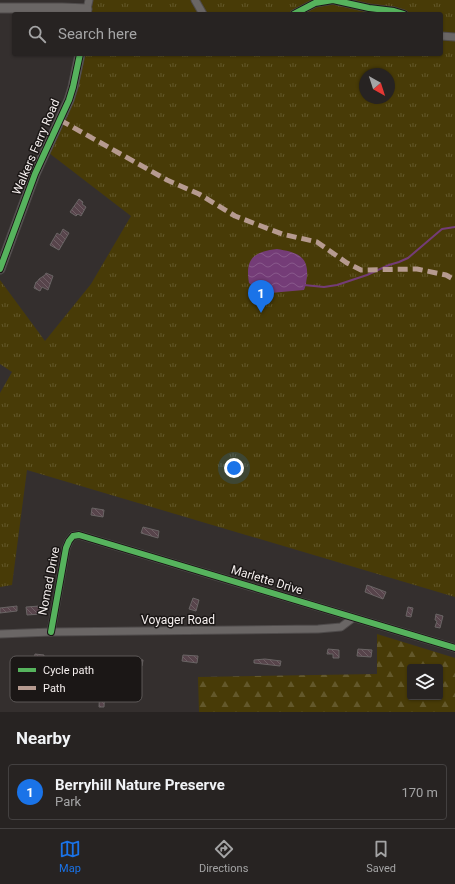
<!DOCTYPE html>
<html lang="en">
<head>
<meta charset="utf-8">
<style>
  body { margin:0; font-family:Roboto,sans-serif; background:#2f2b2a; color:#f1f3f6 }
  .controls { position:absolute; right:12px; bottom:12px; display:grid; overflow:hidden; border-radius:4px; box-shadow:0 1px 3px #0004 }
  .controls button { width:36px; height:36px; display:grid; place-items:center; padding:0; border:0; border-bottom:1px solid #434040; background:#272322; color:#f1f3f6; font:20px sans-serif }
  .compass { position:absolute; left:359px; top:68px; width:36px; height:36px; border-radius:50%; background:#272322; box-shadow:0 1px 3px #0004; rotate:141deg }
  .you { position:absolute; left:234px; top:468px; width:14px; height:14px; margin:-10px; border:3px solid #fff; border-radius:50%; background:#1a73e8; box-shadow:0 0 0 6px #1a73e833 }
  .badge { display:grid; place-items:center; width:26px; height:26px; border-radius:50%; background:#1a73e8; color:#fff; font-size:13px; font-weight:700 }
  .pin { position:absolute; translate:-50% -33px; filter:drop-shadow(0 1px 2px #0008) }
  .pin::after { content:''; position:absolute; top:21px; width:14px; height:12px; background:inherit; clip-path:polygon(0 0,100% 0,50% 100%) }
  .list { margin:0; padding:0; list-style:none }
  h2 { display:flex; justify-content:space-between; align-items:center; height:52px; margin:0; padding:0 16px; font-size:17px }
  h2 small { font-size:13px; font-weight:400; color:#a4a4a5 }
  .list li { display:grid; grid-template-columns:26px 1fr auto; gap:12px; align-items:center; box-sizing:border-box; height:56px; margin:0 8px 8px; padding:0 8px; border:1px solid #434040; border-radius:4px }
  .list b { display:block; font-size:15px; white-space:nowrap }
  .list p { margin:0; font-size:13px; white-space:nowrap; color:#a4a4a5 }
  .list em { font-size:13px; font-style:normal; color:#a4a4a5 }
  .icon { flex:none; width:22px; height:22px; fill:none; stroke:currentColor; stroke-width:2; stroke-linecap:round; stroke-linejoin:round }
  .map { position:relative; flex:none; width:455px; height:712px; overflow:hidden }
  .search { position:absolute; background:#272322; box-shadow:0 1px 3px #0004; left:12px; right:12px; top:12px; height:44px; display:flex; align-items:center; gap:10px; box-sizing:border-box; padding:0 14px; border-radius:4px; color:#a4a4a5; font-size:15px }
  .sheet { height:116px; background:#272322 }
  nav { display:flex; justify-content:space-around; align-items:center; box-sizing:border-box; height:56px; border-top:1px solid #434040; background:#272322; font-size:11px; color:#a4a4a5 }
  nav a { display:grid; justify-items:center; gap:2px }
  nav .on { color:#1a73e8 }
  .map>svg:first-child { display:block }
</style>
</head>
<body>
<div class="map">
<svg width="455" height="712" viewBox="0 0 455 712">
  <defs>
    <pattern id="forest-firs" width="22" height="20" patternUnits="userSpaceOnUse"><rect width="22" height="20" fill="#483b07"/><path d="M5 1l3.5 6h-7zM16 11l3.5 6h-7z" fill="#63582b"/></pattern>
    <pattern id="park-tufts" width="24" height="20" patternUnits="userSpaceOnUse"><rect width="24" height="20" fill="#483b07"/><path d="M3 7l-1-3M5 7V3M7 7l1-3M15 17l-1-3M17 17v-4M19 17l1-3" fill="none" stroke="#63582b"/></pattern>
    <pattern id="water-waves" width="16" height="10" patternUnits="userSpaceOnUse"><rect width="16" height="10" fill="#743c77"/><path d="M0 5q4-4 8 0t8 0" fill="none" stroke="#88588b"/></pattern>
    <pattern id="building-back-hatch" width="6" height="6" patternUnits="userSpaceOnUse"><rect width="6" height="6" fill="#57444b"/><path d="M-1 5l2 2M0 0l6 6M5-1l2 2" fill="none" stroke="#705f65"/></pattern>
  </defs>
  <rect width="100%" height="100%" fill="#342f2e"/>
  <!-- forest -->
  <path fill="url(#forest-firs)" fill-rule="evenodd" d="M 377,634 L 455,658 L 455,712 L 199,712 L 198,677 L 377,674 ZM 410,667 L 440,667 L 440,697 L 410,697 Z"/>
  <!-- park -->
  <path fill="url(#park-tufts)" fill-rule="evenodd" d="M 93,0 L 455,0 L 455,597 L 27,470 L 12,585 L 0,587 L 0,393 L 12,372 L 0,364 L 0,280 L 45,341 L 91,284 L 131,216 L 49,153 L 67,114 L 84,54 L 441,54 L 441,14 L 91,14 ZM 365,74 L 389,74 L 389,98 L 365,98 Z"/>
  <!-- water -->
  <path fill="url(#water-waves)" d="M 277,249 C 295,252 309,255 307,277 C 306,282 306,286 304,290 L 270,293 L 257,290 L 249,283 C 245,259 253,252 277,249 Z"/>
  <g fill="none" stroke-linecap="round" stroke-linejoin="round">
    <!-- stream -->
    <polyline stroke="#743c77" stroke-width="2" points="304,285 324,287 337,285 367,275 389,265 399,262 408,258 442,229 455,227"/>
  </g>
  <!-- building -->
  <g fill="url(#building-back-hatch)" stroke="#696464">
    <polygon points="79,199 83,202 82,204 86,207 81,216 78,214 76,216 70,212"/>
    <polygon points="63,229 69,233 59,250 50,245 57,233 60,235"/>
    <polygon points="46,273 53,276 48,290 42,287 40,291 34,288 36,282 37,282 39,279 45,275"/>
    <polygon points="92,508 104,510 103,517 91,515"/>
    <polygon points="143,527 159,531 158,538 141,533"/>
    <polygon points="367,585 386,592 383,599 365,592"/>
    <polygon points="193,598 199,600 196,611 189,609"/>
    <polygon points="17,606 17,611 0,613 0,608"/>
    <polygon points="40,606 41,614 27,615 26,607"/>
    <polygon points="408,607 413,608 411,617 406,616"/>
    <polygon points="436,614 443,616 440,628 435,627 437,621 435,620"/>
    <polygon points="328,649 339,650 339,658 333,658 333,654 327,654"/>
    <polygon points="358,649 372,650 371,657 357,656"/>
    <polygon points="35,654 44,655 44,660 34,659"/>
    <polygon points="183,655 198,656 197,663 182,661"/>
    <polygon points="125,658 143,660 142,666 131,665 130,667 126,666 126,664 124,664"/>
    <polygon points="265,659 281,661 280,666 254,663 254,660"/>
    <polygon points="100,686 105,686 104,707 99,707"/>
  </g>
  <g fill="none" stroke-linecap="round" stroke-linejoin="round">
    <!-- minor casing -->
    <g stroke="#4f4b4b" stroke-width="9">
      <g id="minor">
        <polyline points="195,0 203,14"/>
        <polyline points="87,9 89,0"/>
        <polyline points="294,14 315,3 333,0 369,8 394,11 404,14"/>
        <polyline points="441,36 455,37"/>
        <polyline points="51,632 66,548 69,541 73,536 79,535 455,648"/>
        <polyline points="0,634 51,632 318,629 341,627 353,618"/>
      </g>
    </g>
    <!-- tertiary casing -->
    <g stroke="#4f4b4b" stroke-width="11">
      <g id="tertiary">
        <polyline points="0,8 62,8 87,9 86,14"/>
        <polyline points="0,269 35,174 69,100 73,87 80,54"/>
      </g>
    </g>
    <!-- minor -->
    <use href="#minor" stroke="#6a6665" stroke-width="7"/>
    <!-- tertiary -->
    <use href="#tertiary" stroke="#6a6665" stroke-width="9"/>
    <!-- quiet -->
    <polyline stroke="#b69a8f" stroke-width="5" stroke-dasharray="10 5" stroke-linecap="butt" points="60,120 167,180 199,194 235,216 282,234 317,242 347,263 361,270 417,269 446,275 455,280"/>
    <!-- cycleway casing -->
    <g stroke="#1b1716" stroke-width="8">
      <g id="cycleway">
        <polyline points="294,14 315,3 333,0 369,8 394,11 404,14"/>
        <polyline points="0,269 35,174 69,100 73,87 80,54"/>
        <polyline points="51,632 66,548 69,541 73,536 79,535 455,648"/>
      </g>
    </g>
    <!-- cycleway -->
    <use href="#cycleway" stroke="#56b35d" stroke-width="6"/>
  </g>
  <g text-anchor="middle" stroke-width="3" stroke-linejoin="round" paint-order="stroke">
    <!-- street labels -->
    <g font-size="12" fill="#f5efee" stroke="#1b1716">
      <text transform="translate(36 147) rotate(-67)" y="4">Walkers Ferry Road</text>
      <text transform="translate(267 580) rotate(17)" y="4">Marlette Drive</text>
      <text transform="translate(49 581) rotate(-79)" y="4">Nomad Drive</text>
      <text x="178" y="624">Voyager Road</text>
    </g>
  </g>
  <!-- legend -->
  <rect x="10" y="656" width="132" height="46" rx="6" fill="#1b1716" stroke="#5c5857" stroke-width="1"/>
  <rect x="18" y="668" width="18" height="4" fill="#56b35d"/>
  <rect x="18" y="686" width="18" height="4" fill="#b69a8f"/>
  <g font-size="11" fill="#f5efee">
    <text x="43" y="674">Cycle path</text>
    <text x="43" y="692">Path</text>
  </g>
</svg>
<div class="controls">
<button><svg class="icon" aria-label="layers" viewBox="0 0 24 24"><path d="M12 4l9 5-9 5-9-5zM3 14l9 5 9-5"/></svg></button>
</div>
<svg class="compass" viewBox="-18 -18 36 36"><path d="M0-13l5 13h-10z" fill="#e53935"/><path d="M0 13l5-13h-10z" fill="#a4a4a5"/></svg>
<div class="you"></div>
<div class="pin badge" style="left:261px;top:313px">1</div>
<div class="search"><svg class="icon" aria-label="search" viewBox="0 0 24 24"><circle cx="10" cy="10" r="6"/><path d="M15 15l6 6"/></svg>Search here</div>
</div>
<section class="sheet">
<h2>Nearby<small></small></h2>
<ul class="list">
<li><span class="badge">1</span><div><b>Berryhill Nature Preserve</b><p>Park</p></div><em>170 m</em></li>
</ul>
</section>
<nav>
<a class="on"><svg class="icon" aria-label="map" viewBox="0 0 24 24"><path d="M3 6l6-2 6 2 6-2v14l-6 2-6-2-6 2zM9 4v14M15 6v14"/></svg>Map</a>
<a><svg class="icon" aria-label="directions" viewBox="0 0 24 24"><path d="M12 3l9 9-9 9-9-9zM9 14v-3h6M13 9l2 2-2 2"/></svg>Directions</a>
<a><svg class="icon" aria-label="saved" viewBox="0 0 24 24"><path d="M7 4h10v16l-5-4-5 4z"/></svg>Saved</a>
</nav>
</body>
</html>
